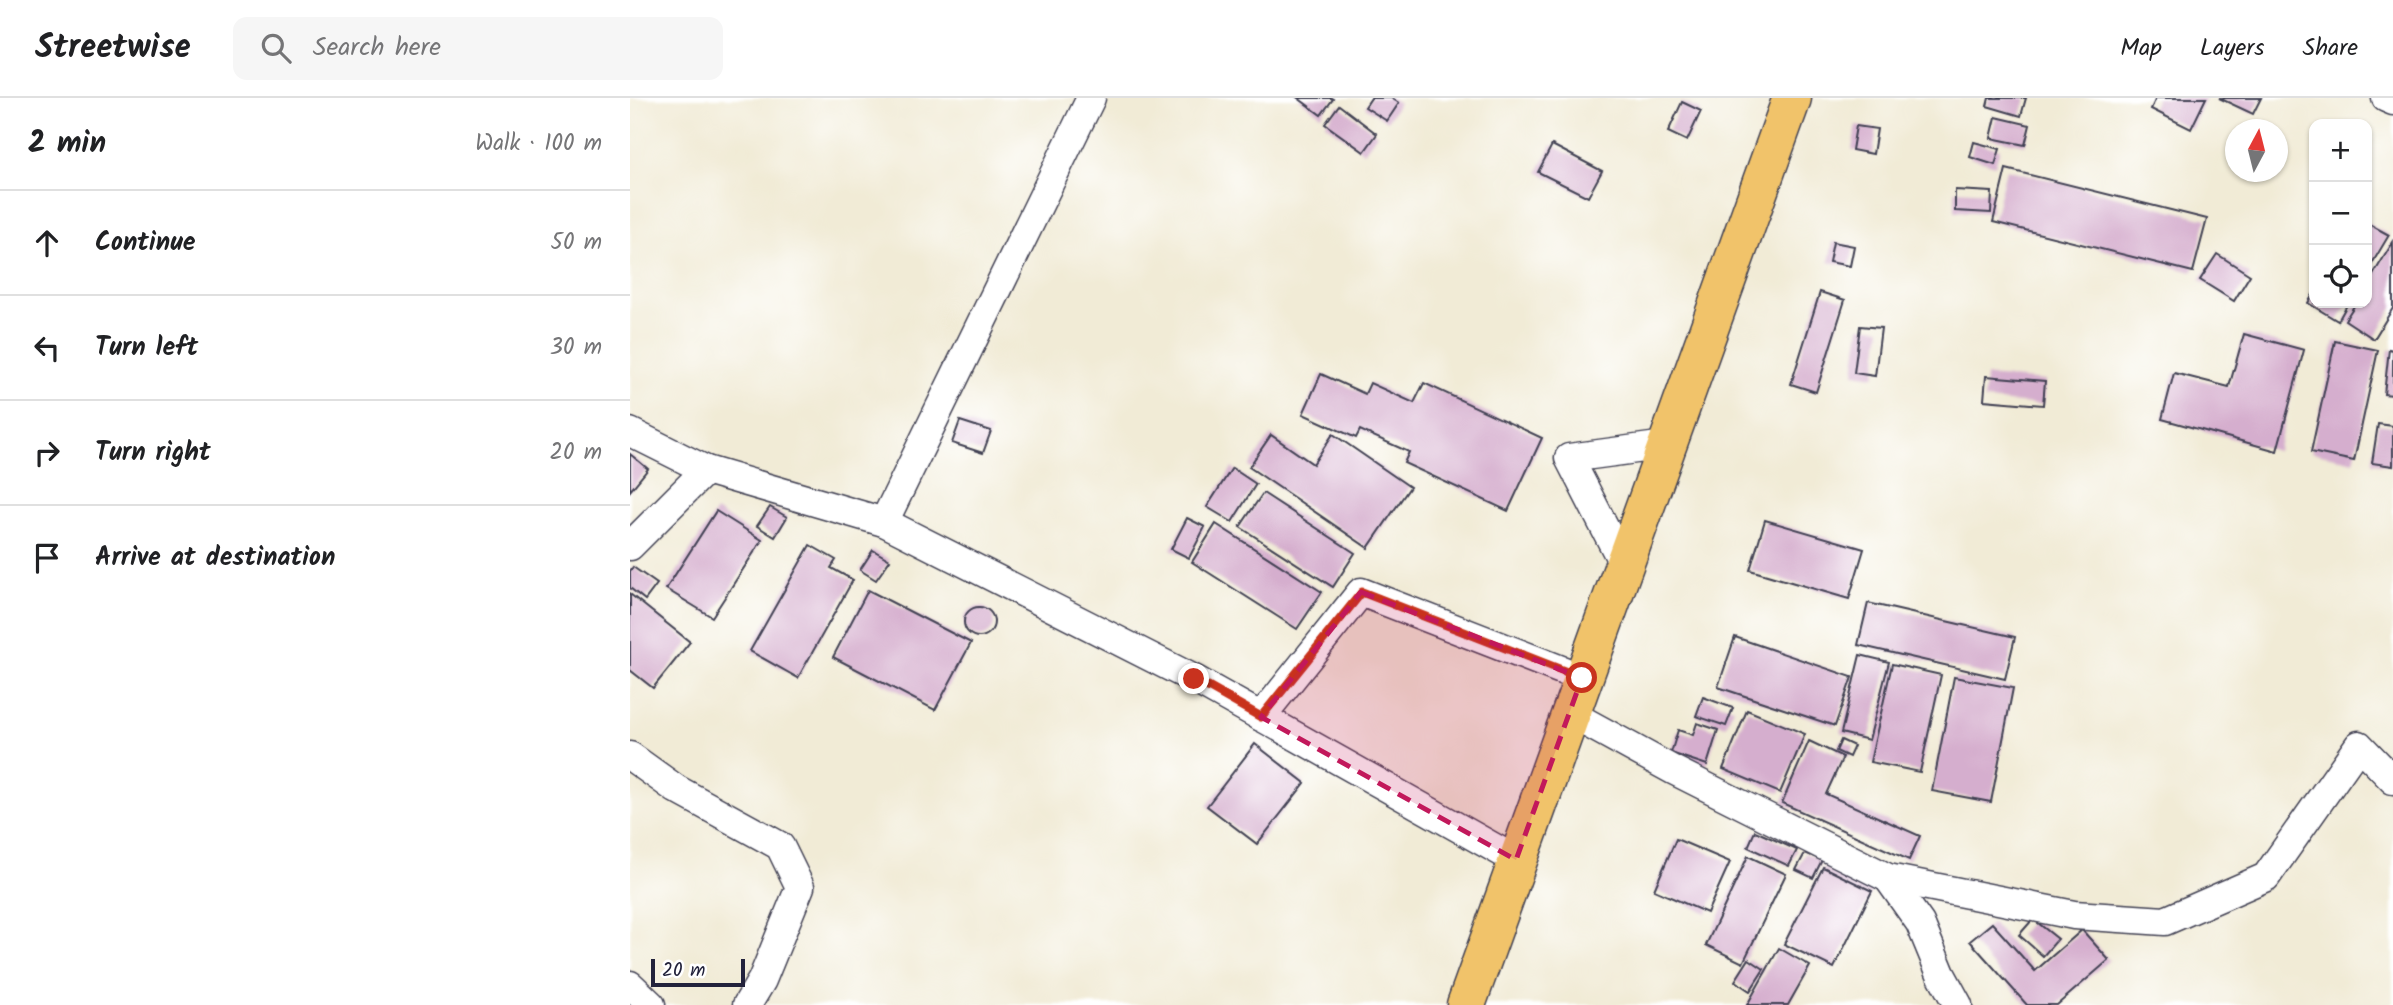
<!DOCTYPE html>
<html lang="en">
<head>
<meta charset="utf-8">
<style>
  body { margin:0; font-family:Kalam,sans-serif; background:#f6f6f6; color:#202124 }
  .controls { position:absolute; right:21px; top:21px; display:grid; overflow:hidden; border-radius:14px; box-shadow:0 2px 5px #0004 }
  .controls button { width:63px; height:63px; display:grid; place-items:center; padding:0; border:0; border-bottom:2px solid #e0e0e0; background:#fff; color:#202124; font:35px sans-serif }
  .compass { position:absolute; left:1595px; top:21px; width:63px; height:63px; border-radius:50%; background:#fff; box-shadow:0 2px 5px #0004; rotate:7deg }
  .scale { position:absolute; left:21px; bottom:18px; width:94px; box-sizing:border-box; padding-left:7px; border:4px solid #22223b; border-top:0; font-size:19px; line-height:24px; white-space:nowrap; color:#22223b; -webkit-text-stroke:5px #fff; paint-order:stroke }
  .stop { position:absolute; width:21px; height:21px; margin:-16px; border:5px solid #c8321e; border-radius:50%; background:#fff }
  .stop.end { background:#c8321e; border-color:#fff; box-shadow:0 2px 7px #0008 }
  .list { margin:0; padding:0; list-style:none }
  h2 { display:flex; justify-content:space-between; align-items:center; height:91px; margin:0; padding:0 28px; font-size:30px }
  h2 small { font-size:23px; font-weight:400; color:#757577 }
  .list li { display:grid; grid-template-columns:46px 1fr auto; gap:21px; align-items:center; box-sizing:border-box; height:105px; padding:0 28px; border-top:2px solid #e0e0e0 }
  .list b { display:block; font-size:26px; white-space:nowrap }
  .list em { font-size:23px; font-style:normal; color:#757577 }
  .icon { flex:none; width:38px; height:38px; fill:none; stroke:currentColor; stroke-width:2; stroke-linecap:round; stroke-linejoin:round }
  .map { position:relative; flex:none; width:1763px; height:907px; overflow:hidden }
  header { display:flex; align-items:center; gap:42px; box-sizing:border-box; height:98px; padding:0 35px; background:#fff; border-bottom:2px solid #e0e0e0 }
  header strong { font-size:33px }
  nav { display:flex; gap:38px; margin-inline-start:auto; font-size:24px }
  .search { width:490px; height:63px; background:#f6f6f6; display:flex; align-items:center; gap:18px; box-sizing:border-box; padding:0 24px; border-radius:14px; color:#757577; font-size:26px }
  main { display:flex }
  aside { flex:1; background:#fff }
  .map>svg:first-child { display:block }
</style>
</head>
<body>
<header>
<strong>Streetwise</strong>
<div class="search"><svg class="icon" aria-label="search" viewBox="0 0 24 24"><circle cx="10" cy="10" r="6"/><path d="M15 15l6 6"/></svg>Search here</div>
<nav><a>Map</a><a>Layers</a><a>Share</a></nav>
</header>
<main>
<aside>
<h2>2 min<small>Walk · 100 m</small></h2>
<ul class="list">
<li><svg class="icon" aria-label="ahead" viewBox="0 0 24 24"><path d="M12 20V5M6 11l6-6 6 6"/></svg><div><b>Continue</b></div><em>50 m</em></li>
<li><svg class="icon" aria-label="left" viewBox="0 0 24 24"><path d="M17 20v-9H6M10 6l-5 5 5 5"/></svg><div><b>Turn left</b></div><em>30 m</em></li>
<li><svg class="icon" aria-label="right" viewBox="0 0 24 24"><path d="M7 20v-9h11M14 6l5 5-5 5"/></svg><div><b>Turn right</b></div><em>20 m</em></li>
<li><svg class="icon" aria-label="arrive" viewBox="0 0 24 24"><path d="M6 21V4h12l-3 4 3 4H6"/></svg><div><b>Arrive at destination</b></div></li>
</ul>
</aside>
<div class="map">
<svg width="1763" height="907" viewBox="0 0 1763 907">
  <rect width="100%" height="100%" fill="#fff"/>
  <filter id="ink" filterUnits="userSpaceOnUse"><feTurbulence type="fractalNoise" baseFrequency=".0143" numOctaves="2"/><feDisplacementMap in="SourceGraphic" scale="14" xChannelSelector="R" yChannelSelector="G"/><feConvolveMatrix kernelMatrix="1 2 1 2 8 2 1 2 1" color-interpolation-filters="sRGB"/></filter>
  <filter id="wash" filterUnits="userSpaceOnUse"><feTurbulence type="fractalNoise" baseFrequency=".00686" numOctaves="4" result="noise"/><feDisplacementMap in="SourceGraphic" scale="28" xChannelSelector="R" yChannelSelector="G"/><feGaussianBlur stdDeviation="1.57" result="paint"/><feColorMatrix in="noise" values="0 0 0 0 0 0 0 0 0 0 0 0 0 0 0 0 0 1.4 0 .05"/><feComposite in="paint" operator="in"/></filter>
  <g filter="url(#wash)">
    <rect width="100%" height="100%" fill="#f1ebd6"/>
    <g id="blocks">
      <!-- building -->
      <g fill="#d5aece">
        <polygon points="668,0 701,0 703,1 691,17"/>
        <polygon points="741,0 761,0 769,5 757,23 735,9"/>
        <polygon points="1359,0 1396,0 1391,18 1357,8"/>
        <polygon points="1526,0 1576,0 1561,31 1521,11"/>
        <polygon points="1589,0 1631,0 1623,16"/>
        <polygon points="1052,4 1071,13 1057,43 1038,34"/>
        <polygon points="709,7 747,36 734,54 695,26"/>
        <polygon points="1366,19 1400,27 1395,47 1361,40"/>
        <polygon points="1226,28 1247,31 1243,56 1222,52"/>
        <polygon points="1344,44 1370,51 1365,67 1340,59"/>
        <polygon points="922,47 972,73 958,99 908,74"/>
        <polygon points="1376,71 1577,121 1563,174 1363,124"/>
        <polygon points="1325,92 1362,94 1361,115 1325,113"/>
        <polygon points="1737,125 1759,137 1737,174"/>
        <polygon points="1203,144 1224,148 1220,168 1199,164"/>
        <polygon points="1763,144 1763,210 1744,241 1715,222 1726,205 1737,205 1737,187"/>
        <polygon points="1587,156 1620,177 1604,203 1570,182"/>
        <polygon points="1190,194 1215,202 1186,294 1161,286"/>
        <polygon points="1684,195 1684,205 1718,205 1708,223 1678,205"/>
        <polygon points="1230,228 1251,230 1245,278 1224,275"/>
        <polygon points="1614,236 1674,252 1647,353 1532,321 1544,275 1599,289"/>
        <polygon points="1705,243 1748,252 1724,363 1681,354"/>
        <polygon points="1759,251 1763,252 1763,297 1754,296"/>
        <polygon points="691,276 735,296 740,285 784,305 794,285 912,340 878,413 774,365 779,354 730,332 726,340 673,316"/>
        <polygon points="1356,278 1415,283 1413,307 1354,302"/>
        <polygon points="330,323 361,333 353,355 322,345"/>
        <polygon points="1748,326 1763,328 1763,368 1742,365"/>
        <polygon points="703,336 780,389 738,450 619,369 641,337 683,366"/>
        <polygon points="0,356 18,371 0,393"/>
        <polygon points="602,370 626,386 602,424 577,409"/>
        <polygon points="633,395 725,455 703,489 610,429"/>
        <polygon points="140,409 157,419 145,439 127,428"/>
        <polygon points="86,413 132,442 82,519 36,491"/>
        <polygon points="557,420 575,429 559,460 541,451"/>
        <polygon points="1135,422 1234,451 1219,501 1120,472"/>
        <polygon points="586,426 692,494 667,531 562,464"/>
        <polygon points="180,447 206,462 201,470 223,482 168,580 120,553"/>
        <polygon points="243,452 260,462 246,482 230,472"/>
        <polygon points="3,469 27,486 15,502 0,490 0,473"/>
        <polygon points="238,492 341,545 305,612 203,559"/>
        <polygon points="0,496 60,544 23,590 0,572"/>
        <polygon points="1238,505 1385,539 1375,581 1228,547"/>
        <circle cx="349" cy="524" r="15"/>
        <polygon points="1105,539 1222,579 1205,628 1088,589"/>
        <polygon points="1230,557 1259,564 1239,642 1211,635"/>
        <polygon points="1262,566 1311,577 1290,674 1240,664"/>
        <polygon points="1324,579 1383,590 1361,704 1302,693"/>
        <polygon points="1073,599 1103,610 1096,628 1066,618"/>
        <polygon points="1117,612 1175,636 1150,695 1093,671"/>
        <polygon points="1067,625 1088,632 1077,667 1041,655 1048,632 1063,637"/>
        <polygon points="1211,642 1224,648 1219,659 1206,653"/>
        <polygon points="1179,643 1213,659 1196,696 1290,738 1279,762 1152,705"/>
        <polygon points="625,646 675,685 627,746 577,708"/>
        <polygon points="1125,733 1167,752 1159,768 1118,749"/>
        <polygon points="1046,741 1100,764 1077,815 1024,792"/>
        <polygon points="1175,755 1192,762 1183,780 1166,772"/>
        <polygon points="1118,758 1156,776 1113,865 1076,847"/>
        <polygon points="1193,769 1242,793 1204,870 1154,846"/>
        <polygon points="1403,821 1428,841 1413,858 1389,837"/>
        <polygon points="1362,825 1405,873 1452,832 1479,862 1427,907 1397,907 1340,843"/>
        <polygon points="1149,850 1180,868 1158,907 1117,907"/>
        <polygon points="1119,861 1134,871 1120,893 1105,883"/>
      </g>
    </g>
  </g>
  <g filter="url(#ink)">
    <use href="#blocks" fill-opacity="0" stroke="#414052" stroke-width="2"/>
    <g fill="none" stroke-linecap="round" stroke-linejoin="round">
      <!-- minor casing -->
      <g stroke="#414052" stroke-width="31">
        <g id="minor">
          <polyline points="1756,0 1763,3"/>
          <polyline points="0,334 76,372 254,424 461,0"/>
          <polyline points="254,424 564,581 886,762"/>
          <polyline points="0,448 76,372"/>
          <polyline points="993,465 939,360 1036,347"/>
          <polyline points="939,615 1043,672 1258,780 1444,817 1535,823 1636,779 1729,647 1763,682"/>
          <polyline points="631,619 731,494 952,580"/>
          <polyline points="0,658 46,691 150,748 170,789 132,882 117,907"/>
          <polyline points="1258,780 1290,825 1311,876 1328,907"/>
          <polyline points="0,887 21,907"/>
        </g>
      </g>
      <!-- primary casing -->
      <g stroke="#414052" stroke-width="41">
        <polyline id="primary" points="836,907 1162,0"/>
      </g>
      <!-- minor -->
      <use href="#minor" stroke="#fff" stroke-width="28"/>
      <!-- primary -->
      <use href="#primary" stroke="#f1c36a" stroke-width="38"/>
    </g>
  </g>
  <g fill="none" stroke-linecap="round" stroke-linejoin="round" filter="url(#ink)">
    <!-- route -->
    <polyline stroke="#c8321e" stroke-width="9" points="564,581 631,619 732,494 952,580"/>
  </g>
  <!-- marked area -->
  <path fill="#c2185b" fill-opacity="0.2" stroke="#c2185b" stroke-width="5" stroke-dasharray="14 9" stroke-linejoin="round" d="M 731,494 L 952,580 L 886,762 L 631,619 Z"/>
</svg>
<div class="controls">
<button>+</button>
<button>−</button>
<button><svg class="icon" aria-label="locate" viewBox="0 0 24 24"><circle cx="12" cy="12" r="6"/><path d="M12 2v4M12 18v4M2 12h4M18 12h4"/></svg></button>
</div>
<svg class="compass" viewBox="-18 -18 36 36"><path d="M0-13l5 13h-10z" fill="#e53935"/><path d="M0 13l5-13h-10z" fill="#757577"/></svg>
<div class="scale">20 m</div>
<div class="stop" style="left:952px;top:580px"></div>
<div class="stop end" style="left:564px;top:581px"></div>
</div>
</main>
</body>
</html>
